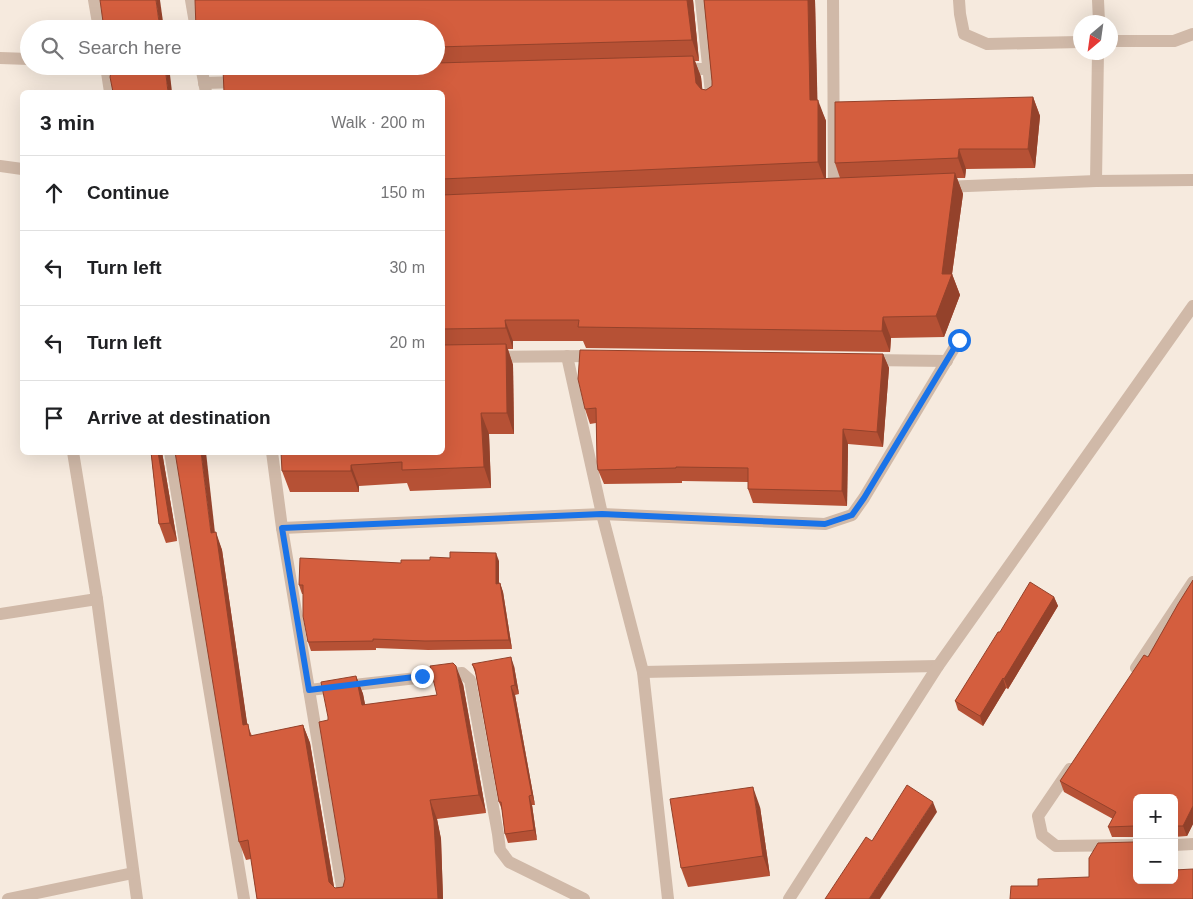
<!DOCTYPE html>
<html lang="en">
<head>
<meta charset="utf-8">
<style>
  body { margin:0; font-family:Arial,sans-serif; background:#f2f2f2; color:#202124 }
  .controls { position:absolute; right:15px; bottom:15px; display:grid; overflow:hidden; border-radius:8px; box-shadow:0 5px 20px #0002 }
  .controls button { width:45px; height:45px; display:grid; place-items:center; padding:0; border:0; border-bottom:1px solid #e0e0e0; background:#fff; color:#202124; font:25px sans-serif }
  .compass { position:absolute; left:1073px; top:15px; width:45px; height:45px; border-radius:50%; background:#fff; box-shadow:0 5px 20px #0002; rotate:209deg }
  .stop { position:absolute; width:15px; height:15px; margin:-11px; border:4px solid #1a73e8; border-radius:50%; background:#fff }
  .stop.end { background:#1a73e8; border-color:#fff; box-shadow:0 1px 5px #0008 }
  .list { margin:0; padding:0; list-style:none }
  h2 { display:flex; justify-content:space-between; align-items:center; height:65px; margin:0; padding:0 20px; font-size:21px }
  h2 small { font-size:16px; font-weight:400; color:#757577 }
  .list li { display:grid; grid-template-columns:32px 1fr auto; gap:15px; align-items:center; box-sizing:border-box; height:75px; padding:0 20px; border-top:1px solid #e0e0e0 }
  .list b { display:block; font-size:19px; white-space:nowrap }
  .list em { font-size:16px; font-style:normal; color:#757577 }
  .icon { flex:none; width:28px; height:28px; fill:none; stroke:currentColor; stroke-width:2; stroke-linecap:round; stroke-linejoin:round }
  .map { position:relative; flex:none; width:1193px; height:899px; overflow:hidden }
  .search { position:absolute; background:#fff; box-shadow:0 5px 20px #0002; left:20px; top:20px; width:425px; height:55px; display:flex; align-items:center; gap:12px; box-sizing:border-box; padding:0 18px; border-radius:28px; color:#757577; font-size:19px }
  .panel { position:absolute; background:#fff; box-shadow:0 5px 20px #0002; left:20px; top:90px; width:425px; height:365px; border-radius:8px }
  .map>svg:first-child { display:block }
</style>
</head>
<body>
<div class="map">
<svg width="1193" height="899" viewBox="0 0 1193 899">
  <rect width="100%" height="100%" fill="#f6eade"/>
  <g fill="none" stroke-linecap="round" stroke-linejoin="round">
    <!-- minor -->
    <g stroke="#d0b9a8" stroke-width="12">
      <polyline points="94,0 99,29"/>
      <polyline points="191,0 196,29"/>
      <polyline points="701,0 712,102"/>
      <polyline points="833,0 834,191"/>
      <polyline points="959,0 960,14 964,34 987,44 1080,42"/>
      <polyline points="1098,0 1099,22"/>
      <polyline points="1110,41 1174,41 1193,34"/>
      <polyline points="0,58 29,59"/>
      <polyline points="106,66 110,92"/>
      <polyline points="201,66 206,92"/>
      <polyline points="681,69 708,69"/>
      <polyline points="204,83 239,82"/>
      <polyline points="0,166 22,169"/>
      <polyline points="1096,181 1098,52"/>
      <polyline points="943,187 1096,181 1193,180"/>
      <polyline points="567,356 602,514 643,672 668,899"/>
      <polyline points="495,357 595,356"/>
      <polyline points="870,360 947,361"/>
      <polyline points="73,452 97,599 137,899"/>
      <polyline points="170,452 244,899"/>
      <polyline points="272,452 282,528 344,899"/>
      <polyline points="282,528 602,514 825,524 852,515 864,498 959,340"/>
      <polyline points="0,614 97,599"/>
      <polyline points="1136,668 1193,582"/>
      <polyline points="643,672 938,666"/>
      <polyline points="309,690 462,673 470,680 498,834 500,850 509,862 584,899"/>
      <polyline points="1070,769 1038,816 1042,835 1056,846 1137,845"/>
      <polyline points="1174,845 1193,844"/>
      <polyline points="8,899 133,873"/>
      <polyline points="789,899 938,666 1193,306"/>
    </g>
  </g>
  <!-- wall -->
  <g fill="#b65135">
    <polygon points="195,0 693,0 699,61 695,61 701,77 702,89 706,90 712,86 712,81 704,0 815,0 817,100 826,121 826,179 840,178 835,163 1033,97 1040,116 1035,168 966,169 965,178 957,178 963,194 952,274 960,295 944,337 891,338 890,352 586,348 583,341 513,341 513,349 508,349 513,365 514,434 489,434 491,488 410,491 407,483 359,486 359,492 290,492 282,471 442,452 442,92 228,69 227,66 436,66 436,29"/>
    <polygon points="883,354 889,368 883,447 848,444 847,506 753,503 748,489 748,482 682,481 682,483 604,484 598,470 596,423 590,424 585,409"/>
    <polygon points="151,452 162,452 177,541 166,543 159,524"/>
    <polygon points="215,532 222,550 247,724 252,736 303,725 310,743 334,887 335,888 343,887 345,879 328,720 356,676 363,694 365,705 437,695 463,684 486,813 437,819 441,839 443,899 257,899 251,859 246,860 239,842"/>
    <polygon points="499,561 499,584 500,583 503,592 512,649 428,650 376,648 376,650 311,651 308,642 303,594 302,594 299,585 401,563"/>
    <polygon points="1193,580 1193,824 1187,836 1174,837 1174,798 1137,798 1137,837 1112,837 1108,827 1113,819 1064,792 1060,781 1148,657"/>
    <polygon points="1054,597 1058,606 1008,689 1006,688 983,726 958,710 955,701 1000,632"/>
    <polygon points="472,664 514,666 519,694 515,695 535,805 532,805 537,840 508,843 505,834 502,810 499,802 476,675"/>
    <polygon points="760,807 770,876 688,887 681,868"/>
  </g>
  <!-- shaded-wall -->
  <g fill="#94422b">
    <polygon points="156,0 160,0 164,29 160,29"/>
    <polygon points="687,0 693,0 699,61 692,40"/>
    <polygon points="808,0 815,0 818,122 810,100"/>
    <polygon points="693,56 701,77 704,104 696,83"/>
    <polygon points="165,66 169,66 172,92 168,92"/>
    <polygon points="1033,97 1040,116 1035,168 1028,149"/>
    <polygon points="818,100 826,121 826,183 818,162"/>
    <polygon points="959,149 966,169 965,178 958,158"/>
    <polygon points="955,173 963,194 952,274 960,295 944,337 936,316"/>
    <polygon points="883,317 891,338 890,352 882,331"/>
    <polygon points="505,320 513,341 513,349 506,328"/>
    <polygon points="506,344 513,365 514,434 507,413"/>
    <polygon points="883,354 889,368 883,447 877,432"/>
    <polygon points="481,413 489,434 491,488 484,467"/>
    <polygon points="843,429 848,444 847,506 842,491"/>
    <polygon points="158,452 162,452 177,541 170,523"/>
    <polygon points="201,452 206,452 217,551 211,533"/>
    <polygon points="351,465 359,486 359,492 351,471"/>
    <polygon points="216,532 222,550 250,743 243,725"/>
    <polygon points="496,553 499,561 499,593 496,584"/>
    <polygon points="500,583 503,592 512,649 509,640"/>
    <polygon points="1054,597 1058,606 1008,689 1004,679"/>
    <polygon points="511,657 514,666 519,694 515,685"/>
    <polygon points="456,666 463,684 486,813 479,795"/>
    <polygon points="356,676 363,694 369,724 362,705"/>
    <polygon points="1003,678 1006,688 983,726 980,716"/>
    <polygon points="511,686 515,695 535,805 532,795"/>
    <polygon points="303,725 310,743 336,899 329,882"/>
    <polygon points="753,787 760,807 770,876 763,856"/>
    <polygon points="529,796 532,805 537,840 534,830"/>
    <polygon points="430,800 437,819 441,839 443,899 438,899"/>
    <polygon points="933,802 937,812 880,899 869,899"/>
    <polygon points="1193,806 1193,824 1187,836 1183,826"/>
    <polygon points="1174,844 1178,853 1174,859"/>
  </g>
  <!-- building -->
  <g fill="#d45e3e" stroke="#94422b">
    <polygon points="100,0 156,0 160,29 104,29"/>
    <polygon points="195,0 687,0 692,40 436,47 436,29 196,29"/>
    <polygon points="704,0 808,0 810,100 818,100 818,162 442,179 442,92 224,92 223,69 334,66 436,66 436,63 693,56 696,83 701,89 706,90 712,86 712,81"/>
    <polygon points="110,66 165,66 168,92 113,92 110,77 111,72"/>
    <polygon points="1033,97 1028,149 959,149 958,158 835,163 835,102"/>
    <polygon points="955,173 942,274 952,274 936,316 883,317 882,331 578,327 579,320 505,320 506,328 442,329 442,195"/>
    <polygon points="506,344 507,413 481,413 484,467 402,470 402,462 351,465 351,471 282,471 281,452 442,452 442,345"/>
    <polygon points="580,350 883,354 877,432 843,429 842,491 748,489 748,468 676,467 676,468 598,470 597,462 596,408 585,409 578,379"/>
    <polygon points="151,452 158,452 170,523 159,524"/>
    <polygon points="175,452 201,452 211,533 216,532 243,725 248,724 250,736 303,725 329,882 335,888 343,887 345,879 319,722 328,720 328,717 321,682 356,676 362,705 437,695 430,666 453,663 456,666 479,795 430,800 434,821 438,899 257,899 248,840 239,842"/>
    <polygon points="450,552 496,553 496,584 500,583 509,640 425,641 373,639 373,641 308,642 303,616 303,585 299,585 300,558 401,563 401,560 430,560 430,557 450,558"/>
    <polygon points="1193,580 1193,806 1183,826 1174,826 1174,798 1137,798 1137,828 1134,826 1108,827 1116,812 1060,781 1144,655 1148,657 1178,604"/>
    <polygon points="1030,582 1054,597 1004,679 1003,678 980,716 955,701 998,632 1000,632"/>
    <polygon points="511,657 515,685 511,686 532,795 529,796 534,830 505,834 501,802 499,802 475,669 472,664"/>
    <polygon points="907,785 933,802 869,899 825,899 866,837 872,841"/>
    <polygon points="753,787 763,856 681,868 670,799"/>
    <polygon points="1137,841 1137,880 1174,880 1174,870 1193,869 1193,899 1010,899 1011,886 1038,886 1038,879 1089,877 1089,858 1098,843 1134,842"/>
  </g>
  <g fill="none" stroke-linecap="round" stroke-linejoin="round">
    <!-- route -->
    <polyline stroke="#1a73e8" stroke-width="6" points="422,676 309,690 282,528 602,514 825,524 852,515 864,498 959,340"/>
  </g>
</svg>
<div class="controls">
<button>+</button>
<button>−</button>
</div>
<svg class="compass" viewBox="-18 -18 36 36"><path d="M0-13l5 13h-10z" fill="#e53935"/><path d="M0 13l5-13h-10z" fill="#757577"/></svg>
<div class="stop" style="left:959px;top:340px"></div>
<div class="stop end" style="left:422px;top:676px"></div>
<div class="search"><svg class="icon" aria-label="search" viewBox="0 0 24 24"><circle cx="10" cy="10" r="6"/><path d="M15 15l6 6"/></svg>Search here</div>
<section class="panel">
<h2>3 min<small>Walk · 200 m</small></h2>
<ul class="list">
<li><svg class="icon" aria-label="ahead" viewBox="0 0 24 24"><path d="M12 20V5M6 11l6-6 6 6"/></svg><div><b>Continue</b></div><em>150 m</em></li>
<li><svg class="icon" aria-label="left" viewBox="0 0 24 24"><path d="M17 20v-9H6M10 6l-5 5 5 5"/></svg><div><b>Turn left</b></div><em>30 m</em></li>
<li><svg class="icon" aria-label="left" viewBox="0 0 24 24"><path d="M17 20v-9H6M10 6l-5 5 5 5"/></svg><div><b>Turn left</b></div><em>20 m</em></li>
<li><svg class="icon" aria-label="arrive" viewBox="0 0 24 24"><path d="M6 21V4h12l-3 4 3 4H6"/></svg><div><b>Arrive at destination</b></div></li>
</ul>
</section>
</div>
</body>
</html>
